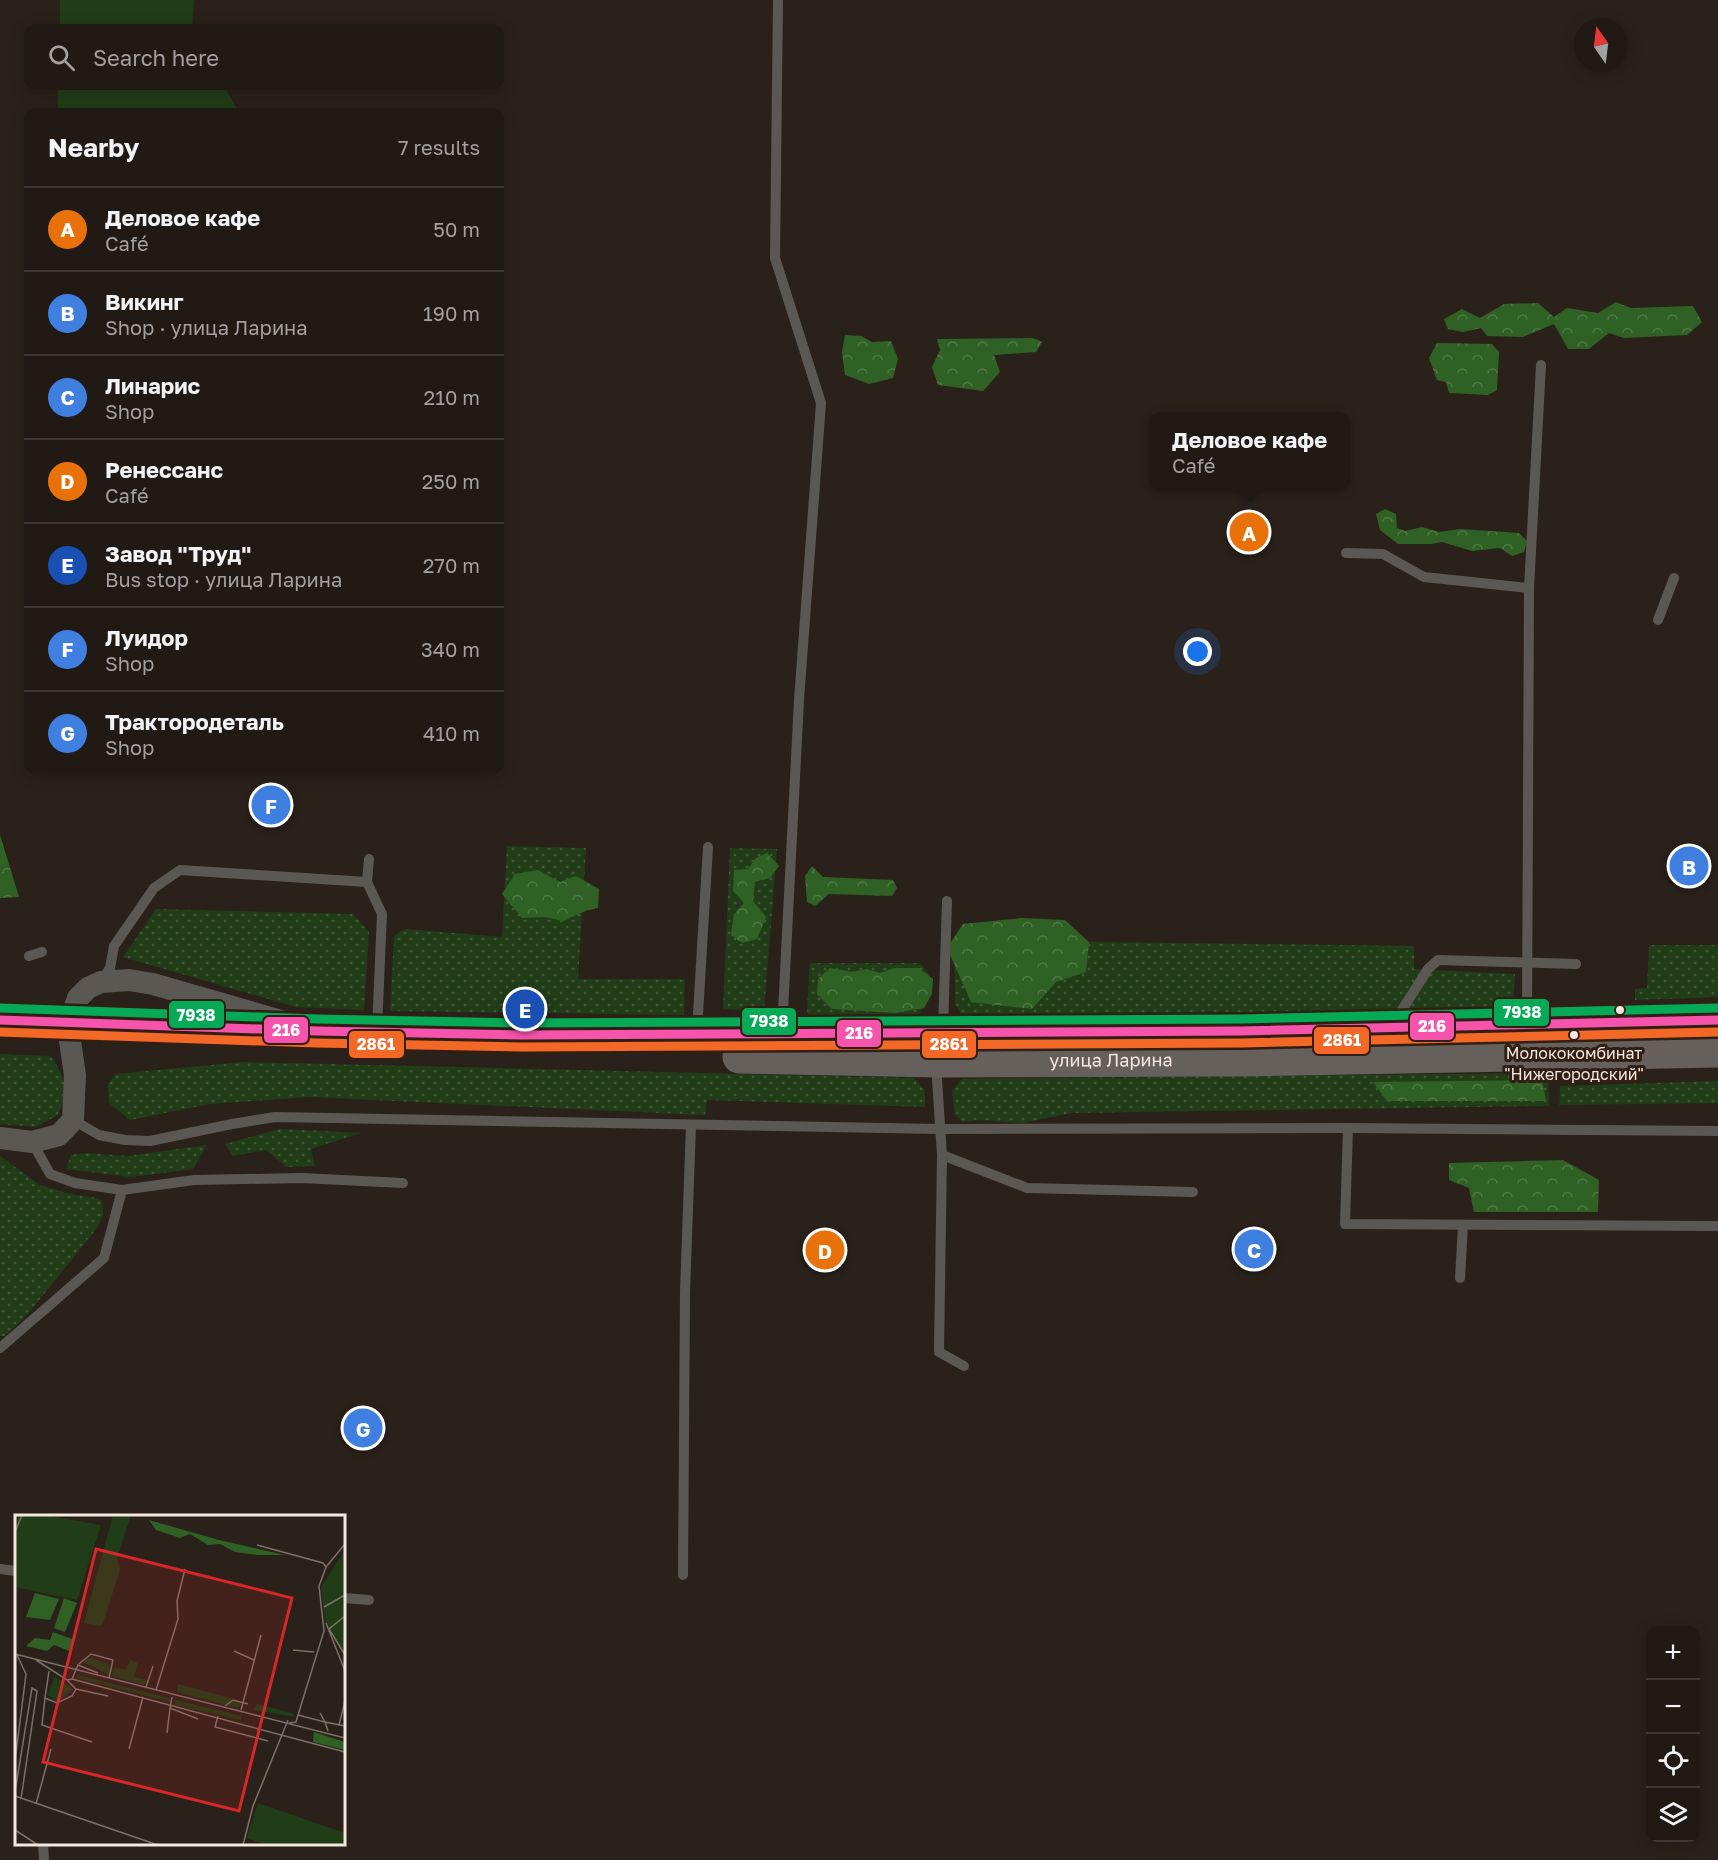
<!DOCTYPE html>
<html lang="en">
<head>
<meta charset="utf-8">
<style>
  body { margin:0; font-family:"Golos Text",sans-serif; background:#2d2622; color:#f1f3f6 }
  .controls { position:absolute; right:18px; bottom:18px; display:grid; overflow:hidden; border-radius:12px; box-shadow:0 3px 15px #0003 }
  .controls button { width:54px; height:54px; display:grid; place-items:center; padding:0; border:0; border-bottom:2px solid #3d3834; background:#201914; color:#f1f3f6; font:30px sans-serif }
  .compass { position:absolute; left:1574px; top:18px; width:54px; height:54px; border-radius:50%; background:#201914; box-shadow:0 3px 15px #0003; rotate:346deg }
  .you { position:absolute; left:1198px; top:652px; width:21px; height:21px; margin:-15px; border:4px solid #fff; border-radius:50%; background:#1a73e8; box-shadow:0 0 0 9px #1a73e833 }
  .badge { display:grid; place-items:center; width:39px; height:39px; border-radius:50%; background:#b45309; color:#fff; font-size:20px; font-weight:700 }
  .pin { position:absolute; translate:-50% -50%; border:3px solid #fff; box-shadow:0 2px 6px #0006 }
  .popup { position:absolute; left:1149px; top:412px; width:201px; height:78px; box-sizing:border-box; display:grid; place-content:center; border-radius:12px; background:#201914; filter:drop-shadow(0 2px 4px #0005); font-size:20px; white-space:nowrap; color:#a2a0a0 }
  .popup b { font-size:22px; color:#f1f3f6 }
  .popup::after { content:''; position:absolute; left:50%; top:100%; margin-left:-12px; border:12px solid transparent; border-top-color:#201914 }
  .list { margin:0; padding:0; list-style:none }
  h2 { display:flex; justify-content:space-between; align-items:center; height:78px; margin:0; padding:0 24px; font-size:26px }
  h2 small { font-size:20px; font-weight:400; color:#a2a0a0 }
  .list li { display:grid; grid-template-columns:39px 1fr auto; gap:18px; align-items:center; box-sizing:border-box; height:84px; padding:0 24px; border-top:2px solid #3d3834 }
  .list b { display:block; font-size:22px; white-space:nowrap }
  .list p { margin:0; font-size:20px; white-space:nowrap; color:#a2a0a0 }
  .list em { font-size:20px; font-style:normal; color:#a2a0a0 }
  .icon { flex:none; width:33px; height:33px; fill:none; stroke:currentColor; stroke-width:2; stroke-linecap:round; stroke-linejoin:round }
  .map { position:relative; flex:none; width:1718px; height:1860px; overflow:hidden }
  .search { position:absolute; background:#201914; box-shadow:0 3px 15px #0003; left:24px; top:24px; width:480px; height:66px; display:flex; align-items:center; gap:15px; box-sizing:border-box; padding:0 21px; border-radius:12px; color:#a2a0a0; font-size:22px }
  .panel { position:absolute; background:#201914; box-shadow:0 3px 15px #0003; left:24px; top:108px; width:480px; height:666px; border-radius:12px }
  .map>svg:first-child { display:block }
</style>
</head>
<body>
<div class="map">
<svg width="1718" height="1860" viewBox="0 0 1718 1860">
  <defs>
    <pattern id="grass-dots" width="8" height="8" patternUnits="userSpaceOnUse" patternTransform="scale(1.5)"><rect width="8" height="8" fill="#203d18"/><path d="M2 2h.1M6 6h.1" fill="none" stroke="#415939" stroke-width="1.8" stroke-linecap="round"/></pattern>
    <pattern id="forest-crowns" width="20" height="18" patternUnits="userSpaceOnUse" patternTransform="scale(1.5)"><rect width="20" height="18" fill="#2f6125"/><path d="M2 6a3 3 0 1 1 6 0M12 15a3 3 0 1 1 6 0" fill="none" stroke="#4e7844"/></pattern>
  </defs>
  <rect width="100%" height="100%" fill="#2b211b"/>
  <!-- grass -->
  <g fill="url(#grass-dots)">
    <polygon points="507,846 586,848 578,979 685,979 684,1015 390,1011 394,936 405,929 502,937"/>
    <polygon points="730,848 777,849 764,1011 723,1009"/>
    <polygon points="156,909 353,914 369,932 364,1010 296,1007 123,957"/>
    <polygon points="954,940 1414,946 1414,969 1515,974 1513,1001 1509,1010 970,1022 961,1015 955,1003"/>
    <polygon points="1649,945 1718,945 1718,997 1635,1000 1635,989 1647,988"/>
    <path d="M 810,963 L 920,963 L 928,973 C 927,992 929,1007 914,1020 L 813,1020 L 809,1016 L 807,1010 Z"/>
    <path d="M 0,1054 L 51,1056 C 66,1081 69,1087 58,1115 L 36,1127 L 0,1124 Z"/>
    <polygon points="243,1062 914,1078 925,1091 925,1107 707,1100 705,1115 309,1097 210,1104 130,1120 109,1103 108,1085 115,1074"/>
    <polygon points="1548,1073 1549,1106 1072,1113 1022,1123 978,1120 962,1122 955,1114 952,1091 962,1079"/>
    <polygon points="1718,1081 1718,1103 1559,1105 1560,1086"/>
    <polygon points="280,1129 361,1133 311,1149 315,1166 287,1167 266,1150 233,1156 225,1144"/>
    <polygon points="207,1145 193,1169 131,1177 66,1169 71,1155 86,1153 128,1156"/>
    <polygon points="0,1156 40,1185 70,1194 97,1198 102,1202 103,1215 97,1228 27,1315 5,1336 0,1336"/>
  </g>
  <!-- forest -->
  <g fill="url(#forest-crowns)">
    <polygon points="1616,302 1631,308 1693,306 1702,322 1687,335 1624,338 1609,333 1589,349 1568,349 1554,324 1523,337 1487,336 1481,328 1463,332 1448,329 1444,319 1462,309 1480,318 1504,304 1538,303 1554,317 1567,308 1598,313"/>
    <polygon points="845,335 861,336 872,342 891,341 898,359 893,378 869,384 845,375 842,352"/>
    <polygon points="1033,338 1042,342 1036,352 994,355 1000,372 983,391 938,385 932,367 940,350 937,339"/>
    <polygon points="1437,343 1492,344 1499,352 1497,390 1488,395 1449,393 1446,382 1437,380 1429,358"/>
    <polygon points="1385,509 1396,514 1397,528 1405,531 1422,527 1439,532 1460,529 1519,533 1527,541 1524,552 1512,556 1500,548 1472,551 1442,542 1431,544 1398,544 1380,530 1376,514"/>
    <polygon points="0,835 19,897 0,898"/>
    <polygon points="767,853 779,866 770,878 755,882 753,901 766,917 757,939 742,943 731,935 734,914 744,903 733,891 734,870 748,869 756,858"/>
    <polygon points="812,866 823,877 893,880 897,888 892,896 829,894 815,906 807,902 805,876"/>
    <polygon points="538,870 560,882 576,876 599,889 598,908 588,910 563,921 544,917 522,918 502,894 515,874"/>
    <polygon points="1022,918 1065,920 1089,942 1086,972 1056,982 1032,1009 971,1002 947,948 963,924"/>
    <polygon points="830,968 852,972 867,969 880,973 894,968 919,968 933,979 932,994 924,1008 895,1013 832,1009 817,994 818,979"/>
    <polygon points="1542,1080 1546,1101 1387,1101 1373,1082"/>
    <polygon points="1563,1160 1599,1180 1598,1212 1474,1212 1469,1188 1449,1180 1449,1163"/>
  </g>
  <!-- green -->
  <g fill="#203d18">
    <polygon points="60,0 194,0 192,28 60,28"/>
    <polygon points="58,86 224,86 239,112 58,112"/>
  </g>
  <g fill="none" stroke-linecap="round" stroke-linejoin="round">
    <!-- service -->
    <g stroke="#5b5753" stroke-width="10">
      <polyline points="778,0 775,258 821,403 799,700 782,1031"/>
      <polyline points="1346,553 1383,554 1424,577 1529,588"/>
      <polyline points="1658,620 1674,578"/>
      <polyline points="369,859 367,882 382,914 377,1029"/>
      <polyline points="29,956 42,952"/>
      <polyline points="101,982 110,968 114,946 154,888 180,870 367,882"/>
      <polyline points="1395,1021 1428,969 1438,960 1576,964"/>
      <polyline points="1527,1022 1529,588 1541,365"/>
      <polyline points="943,1030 947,901"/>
      <polyline points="697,1031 708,847"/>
      <polyline points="936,1064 942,1155 1027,1188 1193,1192"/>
      <polyline points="73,1120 99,1135 125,1140 150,1141 232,1124 275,1117 939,1129 1348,1128 1718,1131"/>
      <polyline points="1348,1128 1345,1224 1718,1226"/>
      <polyline points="32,1142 50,1174 75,1183 122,1190 194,1180 302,1178 403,1183"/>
      <polyline points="942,1155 939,1352 964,1366"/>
      <polyline points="1460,1278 1463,1225"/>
      <polyline points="0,1348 104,1258 122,1190"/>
      <polyline points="0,1569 16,1571"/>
      <polyline points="683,1575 685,1292 691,1125"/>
      <polyline points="344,1598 369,1600"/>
      <polyline points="43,1844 44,1860"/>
    </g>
    <!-- minor -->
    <polyline stroke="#5b5753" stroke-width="22" points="0,1138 32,1142 59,1135 73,1120 75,1075 70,1041 70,1022 78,998 88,988 101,982 129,980 153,984 281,1021"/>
    <!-- primary -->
    <g stroke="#66605c" stroke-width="33">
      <polyline points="0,1020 317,1031 522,1035 1242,1031 1718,1020"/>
      <path id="s1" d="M 739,1057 L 936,1061 L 1242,1060 L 1718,1051"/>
    </g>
    <!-- bus-1 casing -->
    <g stroke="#321f14" stroke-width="14">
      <polyline id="bus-1" points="0,1020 317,1031 522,1035 1242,1031 1718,1020"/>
    </g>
    <!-- bus-2 casing -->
    <g stroke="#321f14" stroke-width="14">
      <polyline id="bus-2" points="0,1032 317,1043 522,1047 1242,1043 1718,1032"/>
    </g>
    <!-- bus-3 casing -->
    <g stroke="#321f14" stroke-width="14">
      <polyline id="bus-3" points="0,1008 317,1019 522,1023 1242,1019 1718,1008"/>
    </g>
    <!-- bus-1 -->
    <use href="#bus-1" stroke="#f653ac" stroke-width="9"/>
    <!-- bus-2 -->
    <use href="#bus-2" stroke="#f36827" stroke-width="9"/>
    <!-- bus-3 -->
    <use href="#bus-3" stroke="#06aa56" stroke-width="9"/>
  </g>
  <!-- markers -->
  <g fill="#f5e8e0" stroke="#321f14" stroke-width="2">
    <circle cx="1620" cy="1010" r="5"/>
    <circle cx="1574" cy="1035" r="5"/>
  </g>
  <g text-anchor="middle" stroke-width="6" stroke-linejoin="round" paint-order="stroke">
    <!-- bus labels -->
    <g font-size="16" fill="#f5e8e0" stroke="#321f14">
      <text x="1574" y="1059">Молококомбинат<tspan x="1574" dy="21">"Нижегородский"</tspan></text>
    </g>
    <!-- street labels -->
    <g font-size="18" fill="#f5e8e0" stroke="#321f14">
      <text dy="6" stroke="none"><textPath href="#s1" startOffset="372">улица Ларина</textPath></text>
    </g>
  </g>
  <!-- overview -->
  <g transform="translate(15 1515)">
    <rect width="330" height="330" fill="#2b211b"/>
    <path d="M 73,142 L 95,149 L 94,160 L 68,147 ZM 115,145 L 123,148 L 119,162 L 131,165 L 130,170 L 97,161 L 99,152 L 111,155 ZM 63,160 L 154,183 L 155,187 L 62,163 ZM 40,161 L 58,174 L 43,187 L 33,180 ZM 163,169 L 215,183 L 226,189 L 223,193 L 162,177 ZM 160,185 L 227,201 L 226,205 L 159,190 ZM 242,189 L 277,198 L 280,202 L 239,195 Z" fill="#203d18"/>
    <path d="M 134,5 L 204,25 L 270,40 L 242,40 L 220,37 L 205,29 L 193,30 L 175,19 L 165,23 L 141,15 ZM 20,78 L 44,84 L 35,105 L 11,102 ZM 49,83 L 62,88 L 50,117 L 39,113 ZM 38,117 L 57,124 L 57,137 L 39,130 L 32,136 L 11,131 L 20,123 L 35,125 ZM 299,217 L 330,227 L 330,235 L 298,227 Z" fill="#2f6125"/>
    <path d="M 0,0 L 29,0 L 86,10 L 62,85 L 0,72 ZM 98,0 L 116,0 L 102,43 L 105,55 L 87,111 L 69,108 ZM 330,35 L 330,143 L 310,106 L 306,72 ZM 243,288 L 330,318 L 330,330 L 252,330 L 232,323 Z" fill="#203d18"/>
    <path fill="none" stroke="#7c716a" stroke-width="1.5" d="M 0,17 L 7,0M 242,30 L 308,48 L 311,52M 309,92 L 330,80M 330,101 L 314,114 L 330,140M 311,108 L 330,156M 278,135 L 299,137M 219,136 L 239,145M 0,139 L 330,223M 21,145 L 52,165 L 57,164 L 63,150 L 83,158M 64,149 L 76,139 L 98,145M 34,156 L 30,183 L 42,188 L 57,181 L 61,174M 94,163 L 98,145M 57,164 L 330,237M 52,165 L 61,174 L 93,181M 131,172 L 138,151M 141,175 L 163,104 L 162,86 L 170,54M 157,182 L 155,193 L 183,204M 30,183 L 27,210 L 77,227M 210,191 L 218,185 L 233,189M 226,195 L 246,120M 305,198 L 310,207 L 330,211M 283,200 L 310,207 L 313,216M 203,201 L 200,212 L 253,226M 274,208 L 281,207 L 283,200 L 309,116 L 304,71 L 311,52 L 330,29M 324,210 L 330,186M 152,218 L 155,193M 114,234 L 128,182M 0,246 L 11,159 L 2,140M 0,277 L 17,173 L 22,176 L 6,284M 0,281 L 143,330M 21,289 L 36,234M 0,315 L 23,330M 228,330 L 238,291 L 273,205"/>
    <path fill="#d62828" fill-opacity="0.15" stroke="#d62828" stroke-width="3" d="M 81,34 L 277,83 L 224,296 L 28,247 Z"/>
    <rect width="330" height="330" fill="none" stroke="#f5e8e0" stroke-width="3"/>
  </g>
  <g stroke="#321f14" stroke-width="2">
    <rect x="1493" y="998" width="57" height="29" rx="6" fill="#06aa56"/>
    <rect x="168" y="1000" width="57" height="29" rx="6" fill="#06aa56"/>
    <rect x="741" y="1007" width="56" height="29" rx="6" fill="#06aa56"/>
    <rect x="1409" y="1012" width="46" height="29" rx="6" fill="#f653ac"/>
    <rect x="263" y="1016" width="46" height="28" rx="6" fill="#f653ac"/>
    <rect x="836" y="1019" width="46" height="29" rx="6" fill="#f653ac"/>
    <rect x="1313" y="1026" width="57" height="29" rx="6" fill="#f36827"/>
    <rect x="348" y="1030" width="57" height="29" rx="6" fill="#f36827"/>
    <rect x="921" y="1030" width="56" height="29" rx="6" fill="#f36827"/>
  </g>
  <g font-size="16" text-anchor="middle" font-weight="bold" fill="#fff">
    <text x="1522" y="1018">7938</text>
    <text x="196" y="1021">7938</text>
    <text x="769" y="1027">7938</text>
    <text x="1432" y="1032">216</text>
    <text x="286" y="1036">216</text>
    <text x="859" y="1039">216</text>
    <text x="1342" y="1046">2861</text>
    <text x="376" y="1050">2861</text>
    <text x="949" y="1050">2861</text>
  </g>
</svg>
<div class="controls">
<button>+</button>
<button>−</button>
<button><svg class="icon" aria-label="locate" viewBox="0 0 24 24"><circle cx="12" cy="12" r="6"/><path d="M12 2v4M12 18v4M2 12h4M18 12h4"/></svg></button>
<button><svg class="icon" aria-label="layers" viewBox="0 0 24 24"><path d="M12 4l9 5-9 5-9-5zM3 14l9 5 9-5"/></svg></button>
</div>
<svg class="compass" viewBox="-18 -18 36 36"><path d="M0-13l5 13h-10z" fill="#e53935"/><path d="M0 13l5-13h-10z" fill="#a2a0a0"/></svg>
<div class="you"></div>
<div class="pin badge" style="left:1249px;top:532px;background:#e8710a">A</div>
<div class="popup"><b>Деловое кафе</b>Café</div>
<div class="pin badge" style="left:1689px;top:866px;background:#3f7fe0">B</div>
<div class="pin badge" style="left:1254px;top:1249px;background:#3f7fe0">C</div>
<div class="pin badge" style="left:825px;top:1250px;background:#e8710a">D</div>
<div class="pin badge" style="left:525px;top:1009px;background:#1a4fb4">E</div>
<div class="pin badge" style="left:271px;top:805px;background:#3f7fe0">F</div>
<div class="pin badge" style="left:363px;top:1428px;background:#3f7fe0">G</div>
<div class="search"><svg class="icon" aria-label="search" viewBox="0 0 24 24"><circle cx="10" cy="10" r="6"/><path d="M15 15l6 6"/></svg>Search here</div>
<section class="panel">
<h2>Nearby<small>7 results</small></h2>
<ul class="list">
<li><span class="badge" style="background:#e8710a">A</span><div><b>Деловое кафе</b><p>Café</p></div><em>50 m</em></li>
<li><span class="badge" style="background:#3f7fe0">B</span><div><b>Викинг</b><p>Shop · улица Ларина</p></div><em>190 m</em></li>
<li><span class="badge" style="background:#3f7fe0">C</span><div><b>Линарис</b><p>Shop</p></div><em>210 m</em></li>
<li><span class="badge" style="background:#e8710a">D</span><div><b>Ренессанс</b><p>Café</p></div><em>250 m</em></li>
<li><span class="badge" style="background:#1a4fb4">E</span><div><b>Завод &quot;Труд&quot;</b><p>Bus stop · улица Ларина</p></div><em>270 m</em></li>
<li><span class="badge" style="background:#3f7fe0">F</span><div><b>Луидор</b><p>Shop</p></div><em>340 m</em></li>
<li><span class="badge" style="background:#3f7fe0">G</span><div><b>Трактородеталь</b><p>Shop</p></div><em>410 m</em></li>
</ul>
</section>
</div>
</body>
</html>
